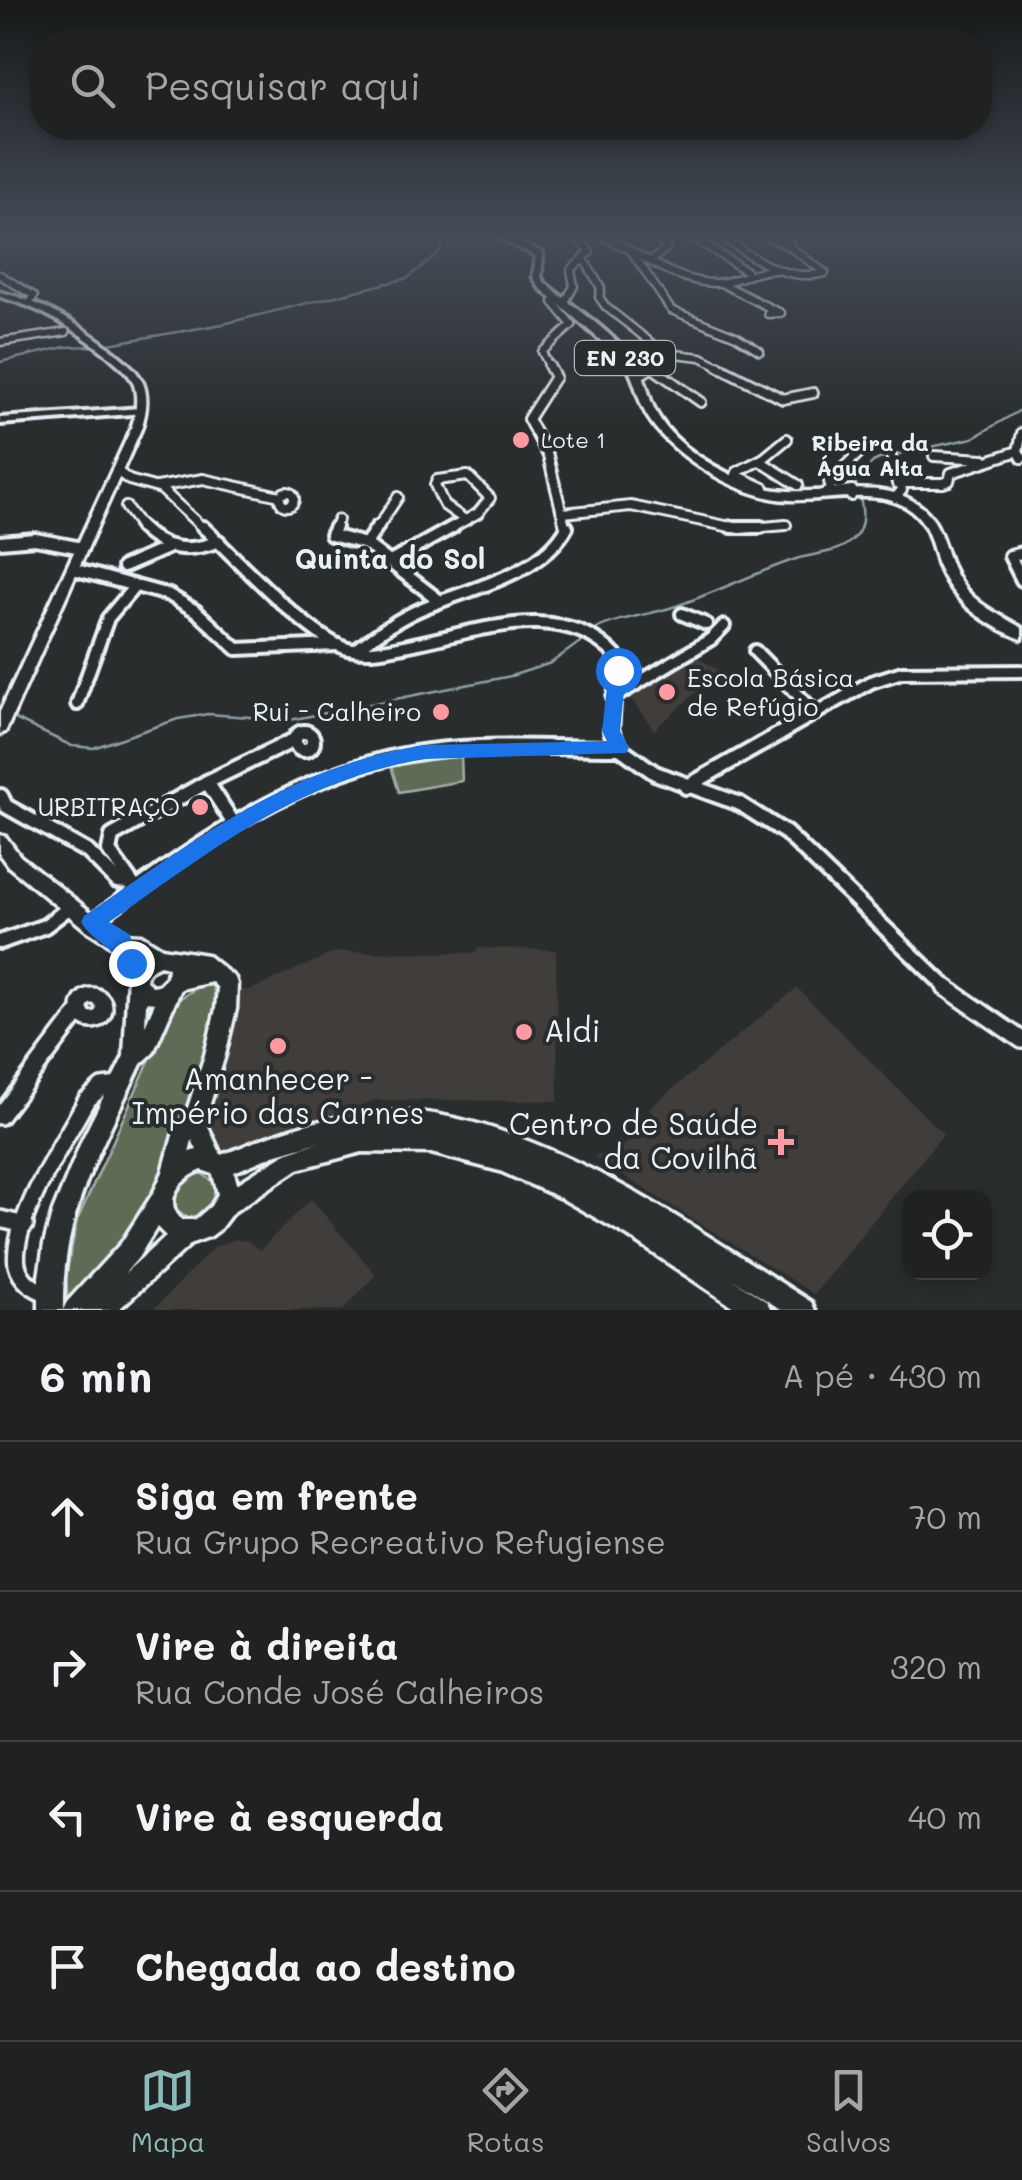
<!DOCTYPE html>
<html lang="pt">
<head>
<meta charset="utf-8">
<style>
  body { margin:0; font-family:Mali,sans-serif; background:#282a2a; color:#f1f3f6 }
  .controls { position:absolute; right:30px; bottom:30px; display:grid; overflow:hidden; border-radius:20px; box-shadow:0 5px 15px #0003 }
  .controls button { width:90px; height:90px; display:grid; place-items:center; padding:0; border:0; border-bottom:2px solid #3d3f40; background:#202222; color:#f1f3f6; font:50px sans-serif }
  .stop { position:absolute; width:30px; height:30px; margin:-22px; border:8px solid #1a73e8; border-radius:50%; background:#fff }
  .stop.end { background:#1a73e8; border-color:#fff; box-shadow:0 2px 10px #0008 }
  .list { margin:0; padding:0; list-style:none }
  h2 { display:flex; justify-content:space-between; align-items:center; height:130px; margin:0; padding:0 40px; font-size:42px }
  h2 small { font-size:32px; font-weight:400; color:#a2a4a5 }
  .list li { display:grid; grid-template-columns:65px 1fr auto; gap:30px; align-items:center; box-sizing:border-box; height:150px; padding:0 40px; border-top:2px solid #3d3f40 }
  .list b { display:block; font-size:38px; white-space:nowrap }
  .list p { margin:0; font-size:32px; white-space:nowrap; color:#a2a4a5 }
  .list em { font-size:32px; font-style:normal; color:#a2a4a5 }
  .icon { flex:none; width:55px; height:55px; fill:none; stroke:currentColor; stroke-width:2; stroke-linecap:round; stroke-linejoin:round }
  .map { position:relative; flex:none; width:1022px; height:1310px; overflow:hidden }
  .search { position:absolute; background:#202222; box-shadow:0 5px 15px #0003; left:30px; right:30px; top:30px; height:110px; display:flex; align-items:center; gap:25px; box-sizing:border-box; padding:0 35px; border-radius:40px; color:#a2a4a5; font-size:38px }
  .sheet { height:730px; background:#202222 }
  nav { display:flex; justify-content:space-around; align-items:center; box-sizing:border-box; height:140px; border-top:2px solid #3d3f40; background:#202222; font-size:28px; color:#a2a4a5 }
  nav a { display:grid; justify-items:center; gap:5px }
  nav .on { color:#8bbbb9 }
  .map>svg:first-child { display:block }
</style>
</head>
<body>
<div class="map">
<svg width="1022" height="1310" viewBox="0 0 1022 1310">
  <rect width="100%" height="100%" fill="#2a2d2e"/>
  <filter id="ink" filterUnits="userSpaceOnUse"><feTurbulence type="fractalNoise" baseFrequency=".01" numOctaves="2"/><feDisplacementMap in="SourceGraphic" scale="20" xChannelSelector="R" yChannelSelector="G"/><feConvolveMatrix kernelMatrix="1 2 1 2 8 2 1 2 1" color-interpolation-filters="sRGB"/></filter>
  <g filter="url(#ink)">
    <!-- built -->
    <g fill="#403e3b">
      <polygon points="695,656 720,671 654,730 631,699 660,671"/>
      <polygon points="478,948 556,950 558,1101 375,1100 234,1154 218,1151 201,1126 235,990 250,990 336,952 476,953"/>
      <polygon points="797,988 943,1134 814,1294 593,1157 615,1151 657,1119 649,1108"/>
      <polygon points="311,1199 376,1275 343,1310 153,1310 214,1247 235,1239 248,1241 260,1250"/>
    </g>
    <!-- green -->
    <g fill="#5e6c54" stroke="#a3aea6" stroke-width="2.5">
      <polygon points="461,754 462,781 399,792 391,766"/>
      <path d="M 201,985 L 212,986 C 230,1015 157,1197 135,1229 C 117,1256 90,1279 68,1303 L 66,1275 L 77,1221 L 163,1030 L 181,998 Z"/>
      <path d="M 201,1173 L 215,1183 L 213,1204 L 202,1215 L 188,1218 L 177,1211 C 171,1192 182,1177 201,1173 Z"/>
    </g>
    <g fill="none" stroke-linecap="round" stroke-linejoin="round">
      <!-- stream -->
      <g stroke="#8ca0a8" stroke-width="2.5">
        <polyline points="103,345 223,324 408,278 440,252 443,238"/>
        <polyline points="0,362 65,347 95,346"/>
        <path d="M 592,631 C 618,617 646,616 673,607 C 715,593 754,573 796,559 C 814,553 839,554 853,539 C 869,524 861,499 855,481 L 873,462 L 884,457 L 973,438 L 1022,409"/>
        <polyline points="15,719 72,746 93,748 178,719 208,714 290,720 511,676 551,663 587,637"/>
      </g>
      <!-- minor-far4 casing -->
      <g stroke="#e8f1f8" stroke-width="11">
        <g id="minor-far4">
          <path d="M 606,238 C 640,253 676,283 715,283 C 736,283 754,269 776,270"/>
          <polyline points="694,238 746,271"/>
          <path d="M 723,238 C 754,258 786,283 825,273 L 789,246 L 789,238"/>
          <polyline points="771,238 789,246"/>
          <polyline points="631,251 671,310 736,336 760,351"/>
          <polyline points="652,260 667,248 658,238"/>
          <polyline points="585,261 601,288 599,297 606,307 668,356 650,368"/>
          <polyline points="0,275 34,296 31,301"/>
          <polyline points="721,283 770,308"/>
          <polyline points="564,304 574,286 571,270 590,252 578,238"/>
          <polygon points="770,308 781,313 768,314"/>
          <polyline points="0,342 66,332"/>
          <polyline points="667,353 701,357 723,368"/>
          <polyline points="550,368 542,352 572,325 553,302 556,297"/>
        </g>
      </g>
      <!-- minor-far3 casing -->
      <g stroke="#e8f1f8" stroke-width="14">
        <g id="minor-far3">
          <polyline points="549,366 555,377 528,419 548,456 566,530"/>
          <polyline points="718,366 783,399 813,393"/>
          <polyline points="653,368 701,402"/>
          <polyline points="638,376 654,366"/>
          <polyline points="1022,433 1018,451 1022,458"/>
          <polyline points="934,456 984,459"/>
          <polyline points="892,459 897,484"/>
          <polyline points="760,461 798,485"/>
          <polyline points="117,471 129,480 161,489 205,530"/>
          <polyline points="157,487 203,479 280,496"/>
          <polyline points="764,488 736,475 737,472 764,458 787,439"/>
          <circle cx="287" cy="499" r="7"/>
          <polyline points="831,492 829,481 858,454"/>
          <polyline points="825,493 852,490 851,496"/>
          <polyline points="895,498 902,490 900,483 943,483 949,481 951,473 1018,451"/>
          <polyline points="126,507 143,530"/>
          <polyline points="563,513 631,506 740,529 786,525"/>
          <polyline points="333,530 338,520"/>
          <polyline points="376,530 398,497"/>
          <polyline points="448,530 478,513 490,498 468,476 437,480 435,485 444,505 465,520"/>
        </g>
      </g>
      <!-- minor-far2 casing -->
      <g stroke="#e8f1f8" stroke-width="18">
        <g id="minor-far2">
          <path d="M 140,527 C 164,551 189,553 219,541"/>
          <path d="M 203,527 C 234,556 311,639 348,649 C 368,654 390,649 409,645 C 477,632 563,597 617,657 L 612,733"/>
          <polyline points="335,527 331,535 366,544"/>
          <polyline points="377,527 366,544 440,601"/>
          <polyline points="731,527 761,527"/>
          <polyline points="0,542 35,539 82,548"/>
          <polyline points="1022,553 1010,556 1022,580"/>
          <polyline points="390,562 453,527"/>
          <polyline points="123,567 167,548"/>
          <polyline points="73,569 169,595 196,611 237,649 338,645"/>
          <polyline points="682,614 706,624"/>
          <path d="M 356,650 C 376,634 398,619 421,609 C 469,588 540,576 567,527"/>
          <polyline points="755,651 816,713"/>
          <polyline points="613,698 711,639 724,626"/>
          <polyline points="77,704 108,618 135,586"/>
          <polyline points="781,733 871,682 902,672 1022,671"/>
        </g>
      </g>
      <!-- minor-far1 casing -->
      <g stroke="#e8f1f8" stroke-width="20">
        <g id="minor-far1">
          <polyline points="611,731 620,748 655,773 740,804 786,833 948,989"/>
          <circle cx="304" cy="741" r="9"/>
          <polyline points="207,782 234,824"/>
          <polyline points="686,787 785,731"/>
          <polyline points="1,796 6,806 88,852 117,881 129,882"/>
          <polyline points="136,889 109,851 112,836 207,782 294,740"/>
          <path d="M 91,923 C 191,848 301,767 429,751 C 492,743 556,748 620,748"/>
          <polyline points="0,942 45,926 70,907"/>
        </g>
      </g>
      <!-- minor casing -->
      <g stroke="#e8f1f8" stroke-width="22">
        <g id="minor">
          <polyline points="945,987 1022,1040"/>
          <circle cx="92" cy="1008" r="12"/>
          <polyline points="0,1116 79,1012"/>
          <polyline points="0,1219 25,1225"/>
          <path d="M 50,1294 C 35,1290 21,1281 17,1265 C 10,1222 66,1139 86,1101 L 102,1087 L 120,1085"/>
        </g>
      </g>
      <!-- tertiary casing -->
      <g stroke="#e8f1f8" stroke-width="8">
        <polygon id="tertiary" points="141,408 144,409 144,413 0,424 0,418"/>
      </g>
      <!-- secondary casing -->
      <g stroke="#e8f1f8" stroke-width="7">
        <g id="secondary">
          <path d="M 0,292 C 42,302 76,322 111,349 C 123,359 136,368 143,383 C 149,398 146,414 141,429 L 7,728 L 5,732 L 0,734 L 0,712 L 131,429 C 136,414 139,397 133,382 C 127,370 115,362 105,353 C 73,328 40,307 0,297 Z"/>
          <path d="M 0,835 L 6,837 L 20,856 L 97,917 L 124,934 L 141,935 L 162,948 L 207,955 L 235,978 L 237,984 L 236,1009 L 225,1055 L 205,1120 L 221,1155 C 237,1150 254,1141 270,1136 C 299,1125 329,1118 360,1114 C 387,1111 416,1110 444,1116 C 570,1140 704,1234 811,1302 L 815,1310 L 782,1310 L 731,1278 L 767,1302 L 771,1310 L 738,1310 L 628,1236 L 561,1198 L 500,1171 L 431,1153 L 362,1152 L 298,1169 L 232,1213 L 219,1230 L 211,1236 L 192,1243 L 118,1310 L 63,1310 L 67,1302 L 122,1242 L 154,1192 L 163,1172 L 174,1132 L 186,1114 L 205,1055 L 216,1009 L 218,988 L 212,982 L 181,989 L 153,1053 L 141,1064 C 101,1149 61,1213 63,1310 L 39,1310 L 39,1277 L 44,1244 L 53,1211 L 82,1140 L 124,1056 L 128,976 L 115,948 L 85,929 L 8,866 L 0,855 ZM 160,965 L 168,967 L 167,977 L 159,985 L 152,986 L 146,981 C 146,972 153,968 160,965 ZM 146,1002 L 155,1003 L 145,1026 ZM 192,1140 L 197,1150 L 189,1152 ZM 319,1142 L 286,1153 L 237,1184 L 234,1172 L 274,1155 ZM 202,1170 L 213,1174 L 218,1194 L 211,1206 L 195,1220 L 182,1220 C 161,1201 181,1178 202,1170 ZM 157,1227 L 166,1236 L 124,1274 L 138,1258 Z"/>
        </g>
      </g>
      <!-- primary casing -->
      <g stroke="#e8f1f8" stroke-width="7">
        <path id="primary" d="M 499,238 L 511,238 L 543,253 L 541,277 L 545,283 C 576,309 613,332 637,364 C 646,377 647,392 653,406 C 669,443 712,467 747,482 C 801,506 873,472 918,504 C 945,522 943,558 961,583 C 975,604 1000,615 1022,628 L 1022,639 C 987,626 951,601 938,565 C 932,546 929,524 912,511 C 878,484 817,505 777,499 C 740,493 703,472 675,448 C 661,436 649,422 642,406 C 635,388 633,373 621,358 L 539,287 L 533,277 L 536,256 Z"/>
      </g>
      <!-- minor-far4 -->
      <use href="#minor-far4" stroke="#2a2d2e" stroke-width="6"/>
      <!-- minor-far3 -->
      <use href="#minor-far3" stroke="#2a2d2e" stroke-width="8"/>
      <!-- minor-far2 -->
      <use href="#minor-far2" stroke="#2a2d2e" stroke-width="10"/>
      <!-- minor-far1 -->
      <use href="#minor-far1" stroke="#2a2d2e" stroke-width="12"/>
      <!-- minor -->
      <use href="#minor" stroke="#2a2d2e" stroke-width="15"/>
      <!-- tertiary -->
      <use href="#tertiary" fill="#2a2d2e" fill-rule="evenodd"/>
      <!-- secondary -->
      <use href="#secondary" fill="#2a2d2e" fill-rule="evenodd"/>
      <!-- primary -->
      <use href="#primary" fill="#2a2d2e" fill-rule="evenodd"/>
    </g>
  </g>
  <!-- sky -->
  <linearGradient id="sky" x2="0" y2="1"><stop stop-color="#171919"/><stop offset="0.56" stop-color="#444c57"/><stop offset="1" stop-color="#444c57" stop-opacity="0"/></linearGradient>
  <rect width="1022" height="422" fill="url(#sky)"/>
  <!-- route -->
  <path fill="#1a73e8" d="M 618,664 L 626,670 L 620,731 L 629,748 L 626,753 L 425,759 C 298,780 211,851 109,922 L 129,934 L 142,963 L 138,970 L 131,973 L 123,970 C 110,941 94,944 81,922 L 84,916 C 196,840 287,767 425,745 L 607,741 L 602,731 L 609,670 Z"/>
  <!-- markers -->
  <g fill="#ff9aa2" stroke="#2a2d2e" stroke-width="4">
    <circle cx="521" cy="440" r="10"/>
    <circle cx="667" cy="692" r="10"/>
    <circle cx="441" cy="712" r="10"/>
    <circle cx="200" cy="807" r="10"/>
    <circle cx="524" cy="1032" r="10"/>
    <circle cx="278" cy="1046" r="10"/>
    <path d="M776 1127h10v10h10v10h-10v10h-10v-10h-10v-10h10z"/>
  </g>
  <g text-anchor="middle" stroke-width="8" stroke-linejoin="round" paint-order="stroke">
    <!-- shield labels -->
    <rect fill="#2a2d2e" stroke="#afb6bb" stroke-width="2.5" x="575" y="341" width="100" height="34" rx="8"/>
    <g font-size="22" font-weight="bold" fill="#e8f1f8">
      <text x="625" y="366">EN 230</text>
    </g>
    <!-- far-poi labels -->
    <g font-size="22" fill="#e8f1f8" stroke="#2a2d2e" text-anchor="start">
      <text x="541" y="448">Lote 1</text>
    </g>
    <!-- far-neighbourhood labels -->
    <g font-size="22" font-weight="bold" fill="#e8f1f8" stroke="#2a2d2e">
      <text x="870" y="451">Ribeira da<tspan x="870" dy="25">Água Alta</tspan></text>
    </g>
    <!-- poi labels -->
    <g font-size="25" fill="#e8f1f8" stroke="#2a2d2e" text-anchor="end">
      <text x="687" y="687" text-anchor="start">Escola Básica<tspan x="687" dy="29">de Refúgio</tspan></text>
      <text x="421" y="721">Rui - Calheiro</text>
      <text x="180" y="816">URBITRAÇO</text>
    </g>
    <!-- neighbourhood labels -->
    <g font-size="28" font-weight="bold" fill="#e8f1f8" stroke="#2a2d2e">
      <text x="390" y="569">Quinta do Sol</text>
    </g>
    <!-- near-poi labels -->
    <g font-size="30" fill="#e8f1f8" stroke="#2a2d2e" text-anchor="start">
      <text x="544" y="1042">Aldi</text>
      <text x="278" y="1090" text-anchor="middle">Amanhecer -<tspan x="278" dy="34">Império das Carnes</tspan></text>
      <text x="758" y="1135" text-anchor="end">Centro de Saúde<tspan x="758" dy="34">da Covilhã</tspan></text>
    </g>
  </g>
</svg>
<div class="controls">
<button><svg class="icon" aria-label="locate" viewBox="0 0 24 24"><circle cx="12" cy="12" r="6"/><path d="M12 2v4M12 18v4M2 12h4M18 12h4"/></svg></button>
</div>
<div class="stop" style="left:618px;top:670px"></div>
<div class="stop end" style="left:131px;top:963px"></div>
<div class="search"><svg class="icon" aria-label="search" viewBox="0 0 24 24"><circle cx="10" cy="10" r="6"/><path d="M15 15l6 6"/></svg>Pesquisar aqui</div>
</div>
<section class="sheet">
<h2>6 min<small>A pé · 430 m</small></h2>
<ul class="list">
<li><svg class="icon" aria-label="ahead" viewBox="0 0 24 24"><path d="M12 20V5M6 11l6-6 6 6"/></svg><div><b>Siga em frente</b><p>Rua Grupo Recreativo Refugiense</p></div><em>70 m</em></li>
<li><svg class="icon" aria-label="right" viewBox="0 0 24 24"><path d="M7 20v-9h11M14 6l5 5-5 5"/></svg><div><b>Vire à direita</b><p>Rua Conde José Calheiros</p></div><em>320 m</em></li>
<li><svg class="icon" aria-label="left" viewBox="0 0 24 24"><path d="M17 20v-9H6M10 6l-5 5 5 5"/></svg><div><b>Vire à esquerda</b></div><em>40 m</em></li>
<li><svg class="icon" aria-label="arrive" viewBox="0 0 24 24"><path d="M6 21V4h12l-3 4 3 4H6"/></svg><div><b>Chegada ao destino</b></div></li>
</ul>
</section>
<nav>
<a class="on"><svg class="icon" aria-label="map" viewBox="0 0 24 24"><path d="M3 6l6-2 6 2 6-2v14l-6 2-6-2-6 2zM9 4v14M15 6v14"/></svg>Mapa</a>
<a><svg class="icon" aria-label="directions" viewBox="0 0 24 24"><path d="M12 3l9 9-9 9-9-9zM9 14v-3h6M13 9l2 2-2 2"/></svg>Rotas</a>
<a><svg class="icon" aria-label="saved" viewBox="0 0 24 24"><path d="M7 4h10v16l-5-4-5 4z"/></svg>Salvos</a>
</nav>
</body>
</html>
